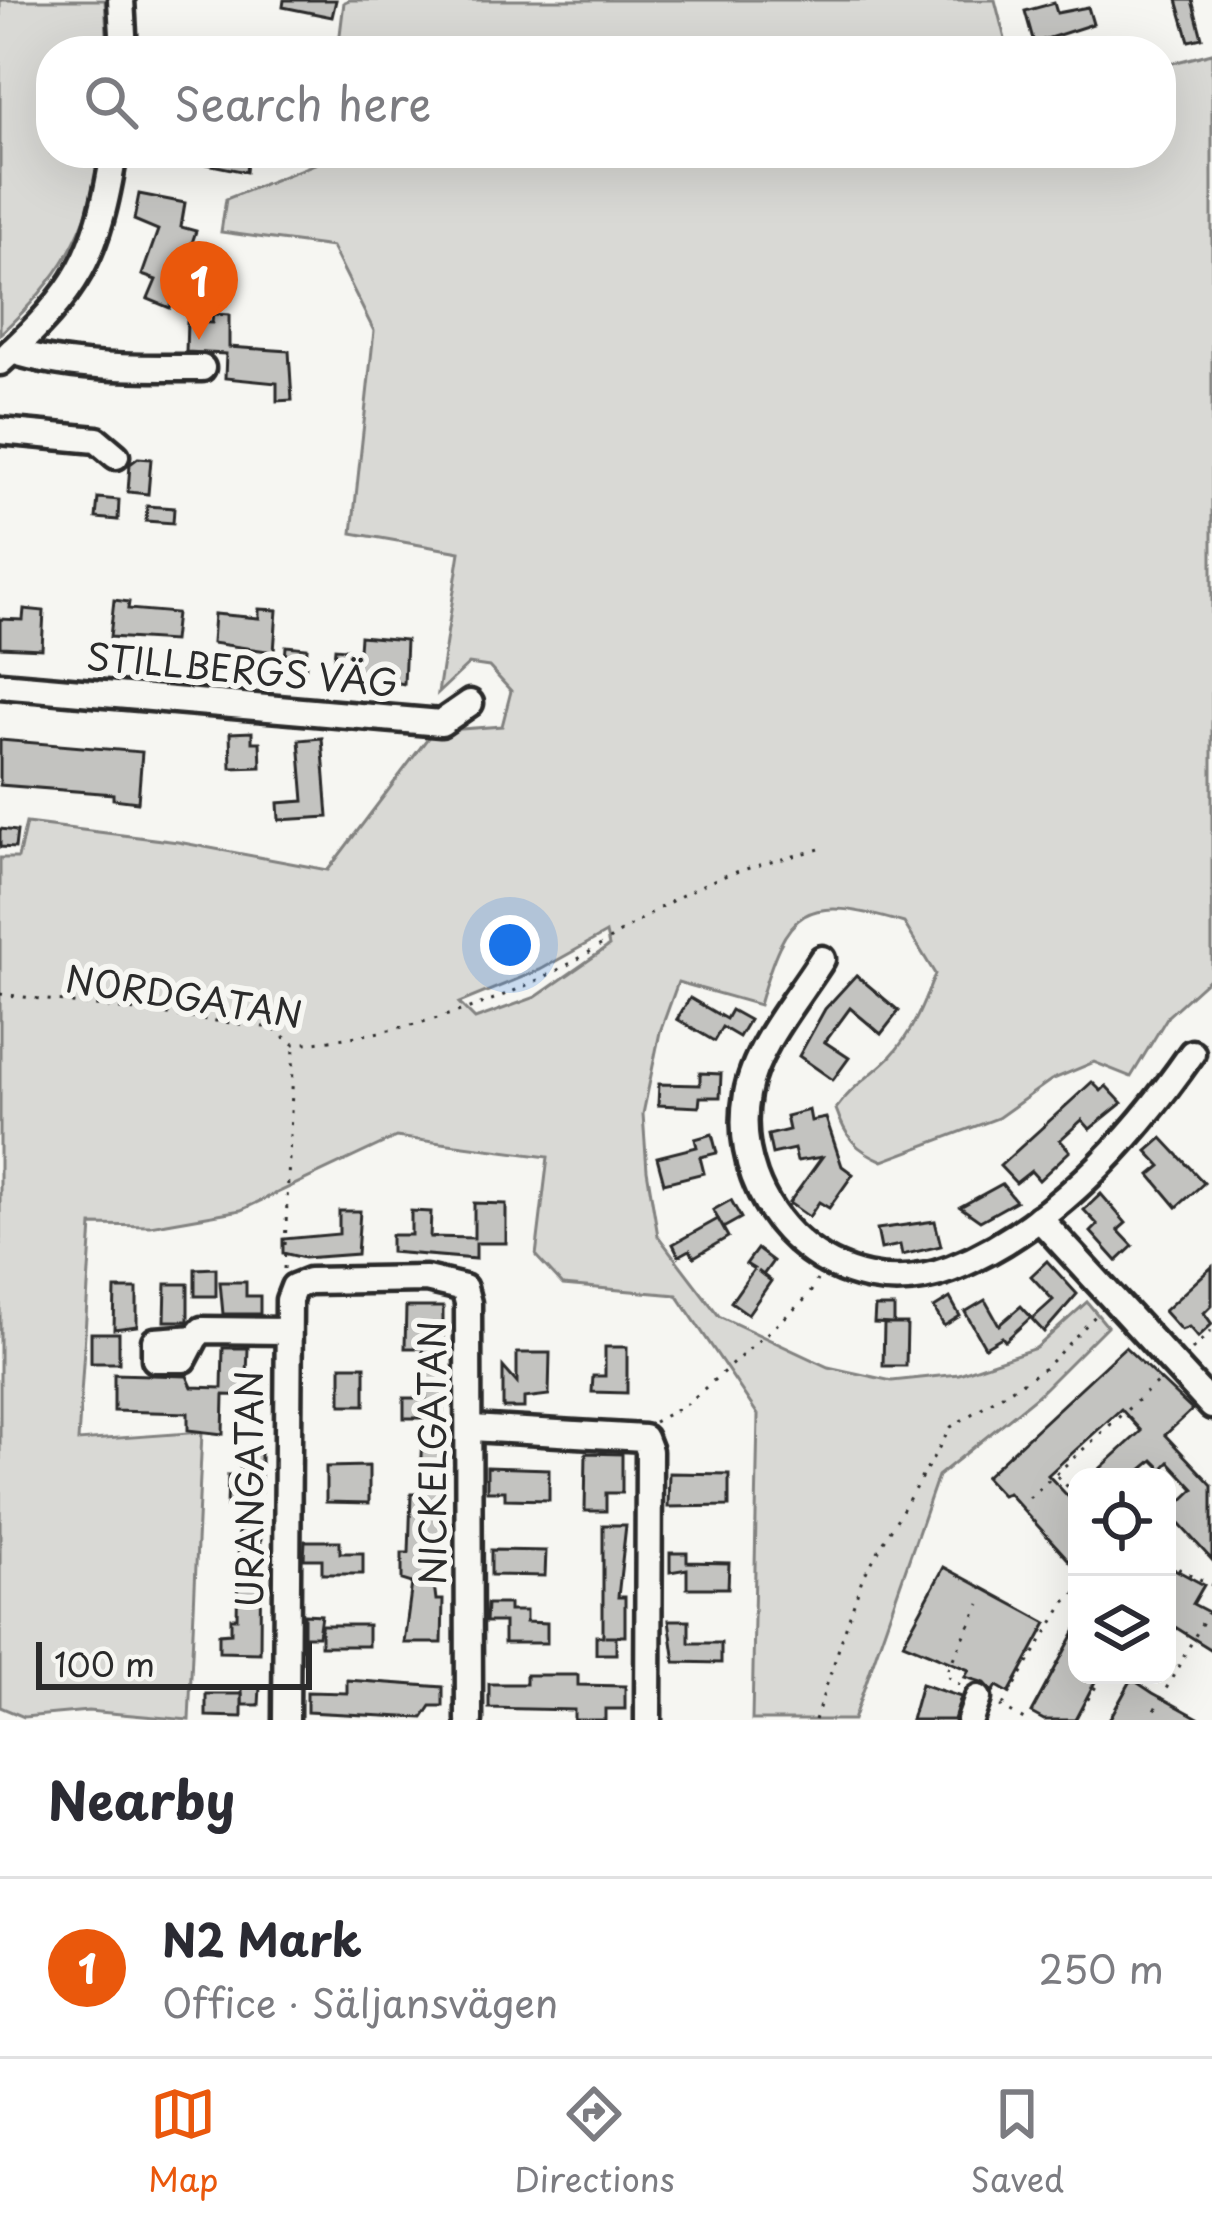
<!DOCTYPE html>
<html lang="en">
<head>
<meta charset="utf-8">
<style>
  body { margin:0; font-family:"Playpen Sans",sans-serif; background:#f2f2f3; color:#2b2b33 }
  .controls { position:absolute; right:36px; bottom:36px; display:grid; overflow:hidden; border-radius:24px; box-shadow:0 12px 48px #0002 }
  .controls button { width:108px; height:108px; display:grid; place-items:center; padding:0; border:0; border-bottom:3px solid #e1e1e2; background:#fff; color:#2b2b33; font:60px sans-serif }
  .scale { position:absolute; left:36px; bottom:30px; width:276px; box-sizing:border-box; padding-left:12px; border:6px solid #2b2b2b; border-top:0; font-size:33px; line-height:42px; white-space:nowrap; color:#2b2b2b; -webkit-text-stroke:9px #f6f6f2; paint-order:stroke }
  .you { position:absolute; left:510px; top:945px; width:42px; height:42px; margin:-30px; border:9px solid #fff; border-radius:50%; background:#1a73e8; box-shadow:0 0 0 18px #1a73e833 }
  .badge { display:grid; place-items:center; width:78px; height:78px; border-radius:50%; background:#ea580c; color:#fff; font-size:39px; font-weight:700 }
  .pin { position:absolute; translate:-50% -99px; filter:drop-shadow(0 3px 6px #0008) }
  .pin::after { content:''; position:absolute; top:63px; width:42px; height:36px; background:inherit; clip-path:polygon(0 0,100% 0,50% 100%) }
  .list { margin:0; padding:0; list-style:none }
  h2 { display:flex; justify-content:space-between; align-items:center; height:156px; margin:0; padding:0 48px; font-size:51px }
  h2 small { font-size:39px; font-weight:400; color:#7c7c81 }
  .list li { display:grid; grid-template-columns:78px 1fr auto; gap:36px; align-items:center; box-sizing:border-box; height:180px; padding:0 48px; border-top:3px solid #e1e1e2 }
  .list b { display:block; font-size:45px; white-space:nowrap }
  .list p { margin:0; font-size:39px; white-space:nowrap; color:#7c7c81 }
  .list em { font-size:39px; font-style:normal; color:#7c7c81 }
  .icon { flex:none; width:66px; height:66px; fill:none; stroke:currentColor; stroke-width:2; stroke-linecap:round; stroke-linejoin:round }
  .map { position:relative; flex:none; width:1212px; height:1720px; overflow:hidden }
  .search { position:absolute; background:#fff; box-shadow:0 12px 48px #0002; left:36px; right:36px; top:36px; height:132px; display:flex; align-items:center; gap:30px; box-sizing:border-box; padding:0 42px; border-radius:48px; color:#7c7c81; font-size:45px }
  .sheet { height:336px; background:#fff }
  nav { display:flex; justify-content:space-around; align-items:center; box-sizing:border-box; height:168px; border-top:3px solid #e1e1e2; background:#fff; font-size:33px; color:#7c7c81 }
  nav a { display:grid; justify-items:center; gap:6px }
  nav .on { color:#ea580c }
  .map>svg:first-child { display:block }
</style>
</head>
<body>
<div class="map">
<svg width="1212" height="1720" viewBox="0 0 1212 1720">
  <rect width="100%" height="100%" fill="#f6f6f2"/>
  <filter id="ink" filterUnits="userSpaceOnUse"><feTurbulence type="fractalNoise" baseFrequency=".00833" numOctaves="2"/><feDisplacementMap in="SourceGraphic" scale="24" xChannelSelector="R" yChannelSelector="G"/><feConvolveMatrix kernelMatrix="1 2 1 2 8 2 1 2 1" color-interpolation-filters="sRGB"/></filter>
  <g filter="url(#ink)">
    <!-- green -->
    <g fill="#d9d9d5" stroke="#828280" stroke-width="3" fill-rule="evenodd">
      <path d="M 0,0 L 105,0 L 108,51 L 51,51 L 51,153 L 100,153 C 91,232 58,281 0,334 Z"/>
      <polygon points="349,0 995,0 1008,51 338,51 344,2"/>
      <path d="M 1212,53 L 1212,976 L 1168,1016 L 1131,1077 L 1094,1062 L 1051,1080 L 998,1118 L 883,1161 C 855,1149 846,1138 836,1109 C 852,1086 871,1076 890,1057 C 913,1032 923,1005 935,974 L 904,923 C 803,893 787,907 759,1005 L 678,982 L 660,1032 L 643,1114 L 647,1170 L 658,1236 L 719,1316 L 828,1367 L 892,1381 L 959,1374 L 1036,1348 L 1087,1302 L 1107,1326 L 1037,1396 L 938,1476 L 853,1720 L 752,1720 L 758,1415 L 677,1295 L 563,1285 L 536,1256 L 548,1157 L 396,1137 L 241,1210 L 150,1226 L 92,1225 L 78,1441 L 202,1432 L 189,1720 L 88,1711 L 24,1717 L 0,1707 L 0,858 L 18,858 L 26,823 L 178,842 L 328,870 L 433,731 L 502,726 L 511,691 L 489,667 L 469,664 L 438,693 L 460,552 L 352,533 L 374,331 L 332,247 L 221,232 L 226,199 L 325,160 L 326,153 L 1161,153 L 1161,66 ZM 606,933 L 609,946 L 536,997 L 475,1019 L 459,1003 L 540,970 Z"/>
    </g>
    <!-- building -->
    <g fill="#c3c3c0" stroke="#2b2b2b" stroke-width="3">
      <polygon points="284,0 336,0 332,17 283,7"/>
      <polygon points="1177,0 1192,0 1202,38 1189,41"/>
      <polygon points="1054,3 1057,13 1088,7 1093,24 1034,43 1025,11"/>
      <polygon points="197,153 248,153 246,172 197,162"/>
      <polygon points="139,194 185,203 181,227 196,231 170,308 148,299 156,280 142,275 158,230 134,220"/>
      <polygon points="213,314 229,315 229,347 289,351 292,400 277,401 277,383 225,378 226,354 186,352 187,322 212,323"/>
      <polygon points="138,458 151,459 148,494 128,492 130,464"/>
      <polygon points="98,498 119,500 118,520 96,518"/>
      <polygon points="147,506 174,508 173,523 146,521"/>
      <polygon points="114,600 129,602 128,609 176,613 173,641 110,637"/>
      <polygon points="24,609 44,611 42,649 0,647 0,619 23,620"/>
      <polygon points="259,609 277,610 274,652 212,643 214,614 259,618"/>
      <polygon points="360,636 406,640 404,684 333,670 335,648 359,650"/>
      <polygon points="286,646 307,648 305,677 284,675"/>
      <polygon points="252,732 252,742 260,742 261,767 231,768 230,733"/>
      <polygon points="322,738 328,817 279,820 278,803 304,801 299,740"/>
      <polygon points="0,740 142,752 138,802 113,799 113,794 0,785"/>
      <polygon points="0,829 17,831 15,848 0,847"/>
      <polygon points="856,975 899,1011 881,1034 850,1008 825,1042 849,1058 833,1080 799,1056 825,1009"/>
      <polygon points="690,998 726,1019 731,1010 749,1020 739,1037 722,1027 714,1041 677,1019"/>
      <polygon points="700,1073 721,1074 720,1097 700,1097 699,1107 658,1105 659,1084 700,1085"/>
      <polygon points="1092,1082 1101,1091 1106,1086 1122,1103 1090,1129 1082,1120 1060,1140 1070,1151 1039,1180 1031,1171 1016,1183 1000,1166"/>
      <polygon points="809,1110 811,1121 826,1118 842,1166 853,1174 829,1208 819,1202 809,1217 789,1203 822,1157 797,1161 794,1149 772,1154 768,1135 789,1130 786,1116"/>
      <polygon points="712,1134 717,1153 700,1157 704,1173 664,1183 657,1157 697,1147 695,1139"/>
      <polygon points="1162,1138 1204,1183 1177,1207 1150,1175 1161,1166 1147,1151"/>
      <polygon points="1002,1184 1016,1201 980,1221 960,1207"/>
      <polygon points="1101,1194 1126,1223 1118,1230 1133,1246 1117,1261 1091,1232 1098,1225 1084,1210"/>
      <polygon points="731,1200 741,1218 723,1228 713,1210"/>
      <polygon points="474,1203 506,1204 506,1243 476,1243 476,1259 391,1252 391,1235 411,1235 411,1211 431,1212 430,1237 474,1238"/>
      <polygon points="339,1211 360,1211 357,1254 304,1258 283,1253 283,1239 339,1234"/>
      <polygon points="718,1219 728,1237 694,1257 690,1250 679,1256 673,1244"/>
      <polygon points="935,1221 941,1246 902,1255 900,1245 881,1249 877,1229"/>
      <polygon points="757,1249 773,1261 763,1275 758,1271 771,1281 748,1314 731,1302 754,1269 746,1264"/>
      <polygon points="1047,1261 1077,1294 1044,1332 1032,1319 1053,1300 1031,1276"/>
      <polygon points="1212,1267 1212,1305 1204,1313 1212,1324 1198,1337 1189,1327 1181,1330 1164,1311"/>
      <polygon points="216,1268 216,1296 195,1296 195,1269"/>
      <polygon points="220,1282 246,1282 246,1296 260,1296 260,1314 223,1314"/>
      <polygon points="166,1284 188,1284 188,1321 165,1321"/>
      <polygon points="115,1289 137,1289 137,1326 114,1329"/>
      <polygon points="950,1298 960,1316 944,1326 934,1308"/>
      <polygon points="985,1300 999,1325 1021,1306 1031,1317 1005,1341 1002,1337 985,1347 965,1312"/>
      <polygon points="406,1307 443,1307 443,1561 433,1561 433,1576 436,1600 443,1600 442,1643 404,1643 412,1583 402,1580 402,1553 409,1553 411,1494 419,1494 423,1418 404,1418 404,1398 426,1398 426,1368 422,1348 405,1348"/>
      <polygon points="875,1307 894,1307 894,1324 907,1324 906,1366 883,1366 884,1324 893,1324 874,1323"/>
      <rect x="91" y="1333" width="28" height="30"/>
      <polygon points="605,1347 627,1347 627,1393 592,1392 593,1376 605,1376"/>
      <polygon points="1125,1347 1192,1410 1165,1435 1212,1485 1212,1560 1169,1513 1194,1489 1169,1462 1162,1469 1153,1460 1133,1477 1091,1477 1141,1431 1121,1409 1048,1475 1077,1506 1077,1569 1008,1493 1002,1495 985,1477"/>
      <polygon points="223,1348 248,1348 247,1375 256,1375 256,1396 224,1395 223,1434 188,1430 188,1413 114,1411 114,1374 187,1376 192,1387 222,1388"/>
      <polygon points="517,1353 550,1353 549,1395 524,1398 524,1408 503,1408 503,1367 517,1383"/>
      <rect x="341" y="1366" width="24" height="39"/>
      <polygon points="240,1450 261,1450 261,1492 250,1492 250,1507 227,1507 228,1475 240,1475"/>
      <polygon points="586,1453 622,1454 622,1493 606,1493 606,1511 585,1511"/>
      <polygon points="369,1466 369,1503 326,1502 326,1467"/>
      <polygon points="487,1467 549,1469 549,1500 505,1499 505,1491 487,1491"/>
      <polygon points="669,1473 729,1474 729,1506 668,1507"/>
      <polygon points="239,1521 261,1521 260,1653 219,1652 219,1634 231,1633 231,1618 237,1618"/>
      <polygon points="603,1525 626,1525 618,1597 625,1597 625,1636 605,1636 616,1636 616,1654 596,1654 596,1636 603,1636"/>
      <polygon points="305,1541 340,1541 340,1553 363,1553 363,1574 322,1574 322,1559 304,1559"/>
      <polygon points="491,1550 546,1551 545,1576 491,1575"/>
      <polygon points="670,1553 687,1553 687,1562 729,1563 728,1588 687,1588 687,1569 670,1572"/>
      <polygon points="1167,1565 1204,1585 1193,1604 1212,1614 1212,1650 1167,1622"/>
      <polygon points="944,1567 1047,1623 1009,1693 997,1686 993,1692 985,1683 965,1677 969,1670 903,1643"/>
      <polygon points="487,1604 509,1604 509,1611 526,1611 526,1622 547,1623 547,1643 504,1643 504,1622 486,1622"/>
      <polygon points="304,1614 321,1615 318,1636 304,1636"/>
      <polygon points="669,1620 689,1620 689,1643 721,1643 721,1663 675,1662"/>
      <rect x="321" y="1625" width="47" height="21"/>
      <polygon points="1077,1628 1077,1675 1097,1678 1075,1720 1044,1720 1031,1713"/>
      <polygon points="526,1675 578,1675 578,1685 625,1686 625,1709 605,1709 605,1720 574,1720 574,1710 489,1708 489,1684 526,1684"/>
      <polygon points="1132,1679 1153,1693 1202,1720 1109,1720"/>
      <polygon points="347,1680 443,1687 443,1706 431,1706 423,1718 307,1712 307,1692 347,1693"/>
      <polygon points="921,1684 961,1697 954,1720 911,1720"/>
      <polygon points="242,1687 260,1687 259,1705 242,1705"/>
      <polygon points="206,1694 242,1694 242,1717 206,1716"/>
    </g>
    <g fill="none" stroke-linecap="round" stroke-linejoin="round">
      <!-- minor casing -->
      <g stroke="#2b2b2b" stroke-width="33">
        <g id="minor">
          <polyline points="121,0 124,51"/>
          <path d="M 12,351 C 72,370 139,368 202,368"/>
          <path d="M 0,362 C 79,289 97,258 114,153"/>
          <polyline points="0,431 97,440 116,456"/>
          <polyline points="0,685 441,723 470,703"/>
          <path d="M 822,959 C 797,999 755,1047 747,1094 C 727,1209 836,1313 951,1269 C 1050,1230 1133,1138 1192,1053"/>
          <polyline points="1039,1218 1212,1406"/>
          <polyline points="195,1338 184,1359 155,1359 155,1341 195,1338 202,1330 287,1331"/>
          <polyline points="472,1428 644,1438 649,1451 648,1720"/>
          <polyline points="286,1720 289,1300 294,1287 309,1281 426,1279 464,1288 468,1303 469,1720"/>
          <polyline points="970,1720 978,1698"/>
        </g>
      </g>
      <!-- path -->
      <g stroke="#2b2b2b" stroke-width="3" stroke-dasharray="3 9" stroke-linecap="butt">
        <path d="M 0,994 L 272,1028 L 294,1044 C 384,1036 469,1015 550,974 C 605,947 652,907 709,882 C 744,867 786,859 823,848"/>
        <polyline points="284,1269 294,1046"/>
        <polyline points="1192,1350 1212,1330"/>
        <polyline points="654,1422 687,1404 808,1297 817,1280"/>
        <polyline points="1057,1476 1077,1496"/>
        <polyline points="1159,1477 1160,1476"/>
        <polyline points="1029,1498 1159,1381"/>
        <polyline points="1167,1563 1212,1585"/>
        <polyline points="960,1685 945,1675 980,1604"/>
        <polyline points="1003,1705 1065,1602 1077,1592"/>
        <polyline points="1000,1706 1024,1720"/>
        <polyline points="815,1720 862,1579 951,1427 1045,1368 1099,1312"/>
        <polyline points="1075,1720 1103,1675"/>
        <polyline points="1149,1720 1212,1605"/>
      </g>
      <!-- minor -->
      <use href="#minor" stroke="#f6f6f2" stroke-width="24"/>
    </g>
  </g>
  <g text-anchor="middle" stroke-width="12" stroke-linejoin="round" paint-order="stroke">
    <!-- street labels -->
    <g font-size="36" fill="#2b2b2b" stroke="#f6f6f2">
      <text transform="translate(242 670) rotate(5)" y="13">STILLBERGS VÄG</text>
      <text transform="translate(184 997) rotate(9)" y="13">NORDGATAN</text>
      <text transform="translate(433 1453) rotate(-90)" y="13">NICKELGATAN</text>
      <text transform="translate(250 1489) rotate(-90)" y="13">URANGATAN</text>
    </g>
  </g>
</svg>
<div class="controls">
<button><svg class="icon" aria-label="locate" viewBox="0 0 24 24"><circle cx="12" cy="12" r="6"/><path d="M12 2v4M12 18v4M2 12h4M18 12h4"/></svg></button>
<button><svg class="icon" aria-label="layers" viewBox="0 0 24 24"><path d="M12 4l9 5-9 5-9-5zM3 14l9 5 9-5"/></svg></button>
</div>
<div class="scale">100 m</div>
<div class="you"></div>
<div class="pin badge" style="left:199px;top:340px">1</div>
<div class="search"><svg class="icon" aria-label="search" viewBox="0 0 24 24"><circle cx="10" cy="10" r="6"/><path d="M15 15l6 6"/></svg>Search here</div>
</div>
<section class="sheet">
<h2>Nearby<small></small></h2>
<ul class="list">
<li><span class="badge">1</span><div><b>N2 Mark</b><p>Office · Säljansvägen</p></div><em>250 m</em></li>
</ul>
</section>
<nav>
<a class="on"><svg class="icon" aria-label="map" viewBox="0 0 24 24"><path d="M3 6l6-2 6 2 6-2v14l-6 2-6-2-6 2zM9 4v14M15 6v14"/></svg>Map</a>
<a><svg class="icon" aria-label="directions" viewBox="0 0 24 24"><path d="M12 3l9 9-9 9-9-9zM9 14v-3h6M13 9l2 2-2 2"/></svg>Directions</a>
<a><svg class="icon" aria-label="saved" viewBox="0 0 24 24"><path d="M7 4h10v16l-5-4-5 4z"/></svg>Saved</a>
</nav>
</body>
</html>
